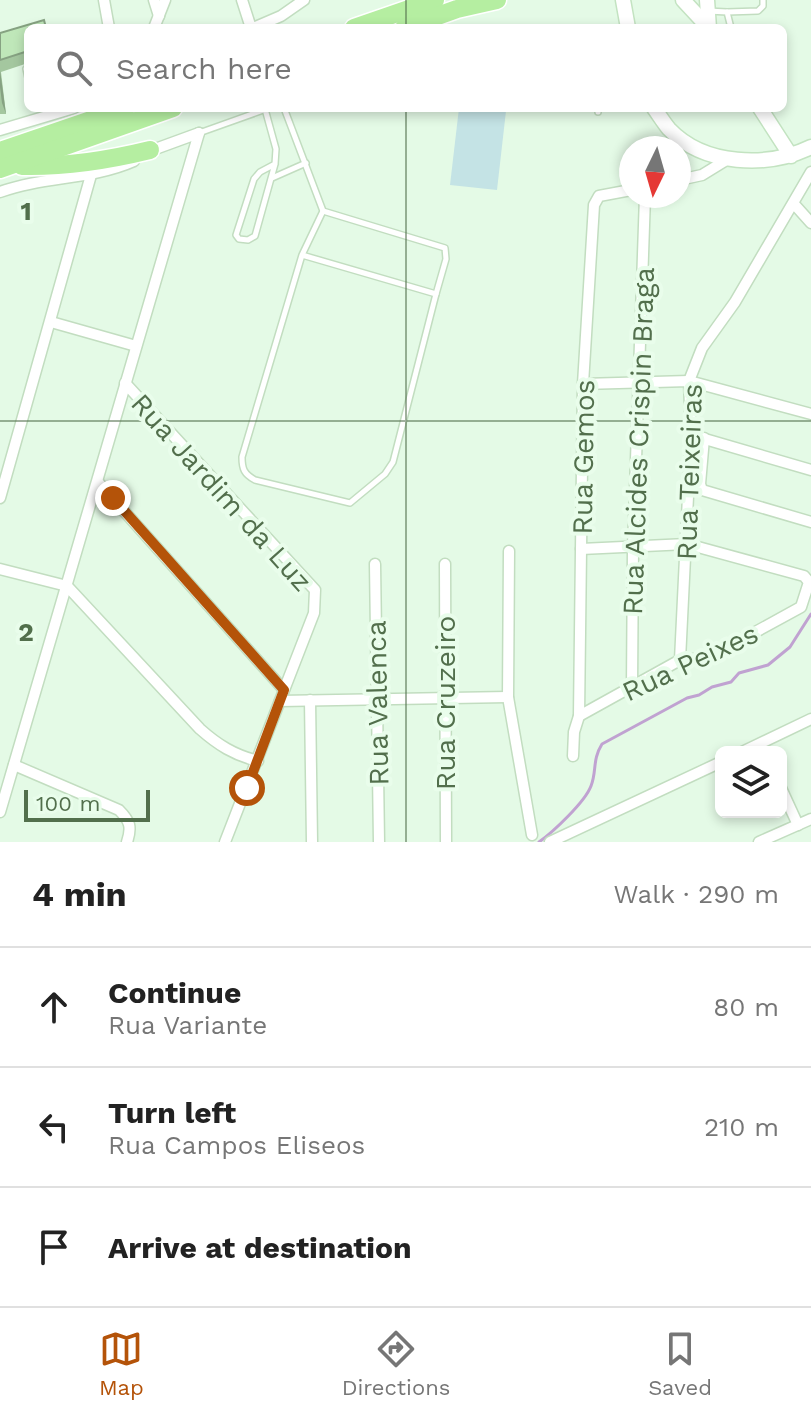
<!DOCTYPE html>
<html lang="en">
<head>
<meta charset="utf-8">
<style>
  body { margin:0; font-family:"Work Sans",sans-serif; background:#f2f2f2; color:#222 }
  .controls { position:absolute; right:24px; bottom:24px; display:grid; overflow:hidden; border-radius:12px; box-shadow:0 4px 12px #0003 }
  .controls button { width:72px; height:72px; display:grid; place-items:center; padding:0; border:0; border-bottom:2px solid #e0e0e0; background:#fff; color:#222; font:40px sans-serif }
  .compass { position:absolute; left:619px; top:136px; width:72px; height:72px; border-radius:50%; background:#fff; box-shadow:0 4px 12px #0003; rotate:185deg }
  .scale { position:absolute; left:24px; bottom:20px; width:126px; box-sizing:border-box; padding-left:8px; border:4px solid #526f4c; border-top:0; font-size:22px; line-height:28px; white-space:nowrap; color:#526f4c; -webkit-text-stroke:6px #e9fdeb; paint-order:stroke }
  .stop { position:absolute; width:24px; height:24px; margin:-18px; border:6px solid #b45309; border-radius:50%; background:#fff }
  .stop.end { background:#b45309; border-color:#fff; box-shadow:0 2px 8px #0008 }
  .list { margin:0; padding:0; list-style:none }
  h2 { display:flex; justify-content:space-between; align-items:center; height:104px; margin:0; padding:0 32px; font-size:34px }
  h2 small { font-size:26px; font-weight:400; color:#767676 }
  .list li { display:grid; grid-template-columns:52px 1fr auto; gap:24px; align-items:center; box-sizing:border-box; height:120px; padding:0 32px; border-top:2px solid #e0e0e0 }
  .list b { display:block; font-size:30px; white-space:nowrap }
  .list p { margin:0; font-size:26px; white-space:nowrap; color:#767676 }
  .list em { font-size:26px; font-style:normal; color:#767676 }
  .icon { flex:none; width:44px; height:44px; fill:none; stroke:currentColor; stroke-width:2; stroke-linecap:round; stroke-linejoin:round }
  .map { position:relative; flex:none; width:811px; height:842px; overflow:hidden }
  .search { position:absolute; background:#fff; box-shadow:0 4px 12px #0003; left:24px; right:24px; top:24px; height:88px; display:flex; align-items:center; gap:20px; box-sizing:border-box; padding:0 28px; border-radius:12px; color:#767676; font-size:30px }
  .sheet { height:464px; background:#fff }
  nav { display:flex; justify-content:space-around; align-items:center; box-sizing:border-box; height:112px; border-top:2px solid #e0e0e0; background:#fff; font-size:22px; color:#767676 }
  nav a { display:grid; justify-items:center; gap:4px }
  nav .on { color:#b45309 }
  .map>svg:first-child { display:block }
</style>
</head>
<body>
<div class="map">
<svg width="811" height="842" viewBox="0 0 811 842">
  <rect width="100%" height="100%" fill="#e4fae6"/>
  <!-- green -->
  <polygon fill="#c4e3e5" points="459,108 506,111 497,190 450,185"/>
  <g fill="none" stroke-linecap="round" stroke-linejoin="round">
    <!-- stream -->
    <path stroke="#c0a2d1" stroke-width="3" d="M 539,842 C 553,832 585,802 591,786 C 597,771 592,760 602,744 L 687,698 L 699,695 L 712,687 L 731,682 L 739,673 L 768,665 L 790,647 L 811,614"/>
    <!-- service casing -->
    <g stroke="#c2ddc0" stroke-width="8">
      <g id="service">
        <polyline points="708,11 727,12 731,28"/>
        <polyline points="727,12 758,11 763,6 763,0"/>
        <polyline points="26,69 28,78"/>
        <path d="M 284,108 L 323,211 L 302,255 L 242,457 C 242,469 244,474 255,480 L 350,503 L 385,474 L 393,462 L 436,294 L 302,255"/>
        <polyline points="598,108 598,112"/>
        <polyline points="265,109 276,149 275,164 255,236 248,240 239,239 236,235 254,179 260,172 275,164"/>
        <polyline points="199,133 269,108"/>
        <polyline points="272,178 306,163"/>
        <polyline points="323,211 445,248 446,259 436,294"/>
      </g>
    </g>
    <!-- minor casing -->
    <g stroke="#c2ddc0" stroke-width="13">
      <g id="minor">
        <polyline points="104,0 109,28"/>
        <polyline points="154,0 159,16"/>
        <polyline points="242,0 251,28"/>
        <polyline points="154,28 165,0"/>
        <polyline points="253,28 281,16 304,0"/>
        <polyline points="0,130 74,108"/>
        <polyline points="147,152 199,133"/>
        <polyline points="679,180 702,175 728,159"/>
        <path d="M 0,192 C 44,176 91,180 134,161"/>
        <polyline points="794,204 811,223"/>
        <polyline points="51,322 136,346"/>
        <polyline points="125,383 315,590 314,613 225,842"/>
        <polyline points="583,384 689,381 811,414"/>
        <polyline points="698,437 811,470"/>
        <polyline points="704,438 700,484 702,490 811,522"/>
        <polyline points="98,482 284,690"/>
        <polyline points="0,498 91,175"/>
        <polyline points="509,551 508,697 532,835"/>
        <polyline points="375,564 379,842"/>
        <polyline points="445,564 446,842"/>
        <path d="M 0,569 L 67,586 L 200,729 C 218,745 234,755 258,761"/>
        <polyline points="680,660 691,435 689,381 702,348 735,302 811,172"/>
        <polyline points="632,687 633,548 645,196"/>
        <polyline points="310,700 312,842"/>
        <polyline points="280,701 508,697"/>
        <polyline points="579,716 680,660 708,658 801,607 809,582 804,576 687,544 581,549"/>
        <polyline points="742,752 811,719"/>
        <polyline points="573,756 574,732 579,716 583,384 594,205 599,196 631,190"/>
        <path d="M 14,765 L 119,810 C 130,821 132,827 127,842"/>
        <polyline points="781,788 798,825"/>
        <polyline points="0,812 199,133"/>
        <polyline points="550,842 721,762"/>
        <polyline points="759,842 811,819"/>
      </g>
    </g>
    <!-- secondary casing -->
    <g stroke="#c3e3c1" stroke-width="17">
      <g id="secondary">
        <polyline points="623,0 628,28"/>
        <polyline points="683,0 709,28"/>
        <polyline points="707,0 709,28"/>
        <path d="M 654,108 C 659,115 664,123 669,129 C 704,166 768,168 811,147"/>
        <polyline points="760,108 791,156"/>
      </g>
    </g>
    <!-- motorway casing -->
    <g stroke="#fff" stroke-width="21">
      <g id="motorway">
        <polyline points="354,28 435,0"/>
        <polyline points="404,28 457,9 497,0"/>
        <polyline points="0,151 126,108"/>
        <path d="M 22,166 C 65,167 109,160 150,150"/>
        <polyline points="0,169 173,108"/>
      </g>
    </g>
    <!-- service -->
    <use href="#service" stroke="#fff" stroke-width="5"/>
    <!-- minor -->
    <use href="#minor" stroke="#fff" stroke-width="10"/>
    <!-- secondary -->
    <use href="#secondary" stroke="#fff" stroke-width="14"/>
    <!-- motorway -->
    <use href="#motorway" stroke="#b5eea1" stroke-width="18"/>
  </g>
  <!-- wall -->
  <polygon fill="#a4c79f" points="28,28 28,63 1,72 6,114 0,114 0,33"/>
  <!-- shaded-wall -->
  <polygon fill="#86a282" points="0,70 6,114 2,103 0,87"/>
  <!-- building -->
  <polygon fill="#bfe7b9" stroke="#86a282" stroke-width="2" points="44,20 46,28 28,28 28,51 0,60 0,33"/>
  <g fill="none" stroke-linecap="round" stroke-linejoin="round">
    <!-- route -->
    <polyline stroke="#b45309" stroke-width="10" points="113,498 284,690 247,788"/>
  </g>
  <!-- grid -->
  <path fill="none" stroke="#526f4c" stroke-width="2" stroke-opacity="0.55" d="M 406,0 L 406,28M 406,108 L 406,842M 0,421 L 811,421"/>
  <g text-anchor="middle" stroke-width="8" stroke-linejoin="round" paint-order="stroke">
    <!-- street labels -->
    <g font-size="28" fill="#526f4c" stroke="#e9fdeb">
      <text transform="translate(638 441) rotate(-88)" y="10">Rua Alcides Crispin Braga</text>
      <text transform="translate(583 457) rotate(-89)" y="10">Rua Gemos</text>
      <text transform="translate(689 472) rotate(-88)" y="10">Rua Teixeiras</text>
      <text transform="translate(222 492) rotate(48)" y="10">Rua Jardim da Luz</text>
      <text transform="translate(690 662) rotate(-25)" y="10">Rua Peixes</text>
      <text transform="translate(377 703) rotate(-91)" y="10">Rua Valenca</text>
      <text transform="translate(445 703) rotate(-90)" y="10">Rua Cruzeiro</text>
    </g>
  </g>
  <g font-size="26" text-anchor="middle" font-weight="bold" fill="#526f4c" stroke="#e9fdeb" stroke-width="8" stroke-linejoin="round" paint-order="stroke">
    <text x="26" y="220">1</text>
    <text x="26" y="641">2</text>
  </g>
</svg>
<div class="controls">
<button><svg class="icon" aria-label="layers" viewBox="0 0 24 24"><path d="M12 4l9 5-9 5-9-5zM3 14l9 5 9-5"/></svg></button>
</div>
<svg class="compass" viewBox="-18 -18 36 36"><path d="M0-13l5 13h-10z" fill="#e53935"/><path d="M0 13l5-13h-10z" fill="#767676"/></svg>
<div class="scale">100 m</div>
<div class="stop" style="left:247px;top:788px"></div>
<div class="stop end" style="left:113px;top:498px"></div>
<div class="search"><svg class="icon" aria-label="search" viewBox="0 0 24 24"><circle cx="10" cy="10" r="6"/><path d="M15 15l6 6"/></svg>Search here</div>
</div>
<section class="sheet">
<h2>4 min<small>Walk · 290 m</small></h2>
<ul class="list">
<li><svg class="icon" aria-label="ahead" viewBox="0 0 24 24"><path d="M12 20V5M6 11l6-6 6 6"/></svg><div><b>Continue</b><p>Rua Variante</p></div><em>80 m</em></li>
<li><svg class="icon" aria-label="left" viewBox="0 0 24 24"><path d="M17 20v-9H6M10 6l-5 5 5 5"/></svg><div><b>Turn left</b><p>Rua Campos Eliseos</p></div><em>210 m</em></li>
<li><svg class="icon" aria-label="arrive" viewBox="0 0 24 24"><path d="M6 21V4h12l-3 4 3 4H6"/></svg><div><b>Arrive at destination</b></div></li>
</ul>
</section>
<nav>
<a class="on"><svg class="icon" aria-label="map" viewBox="0 0 24 24"><path d="M3 6l6-2 6 2 6-2v14l-6 2-6-2-6 2zM9 4v14M15 6v14"/></svg>Map</a>
<a><svg class="icon" aria-label="directions" viewBox="0 0 24 24"><path d="M12 3l9 9-9 9-9-9zM9 14v-3h6M13 9l2 2-2 2"/></svg>Directions</a>
<a><svg class="icon" aria-label="saved" viewBox="0 0 24 24"><path d="M7 4h10v16l-5-4-5 4z"/></svg>Saved</a>
</nav>
</body>
</html>
